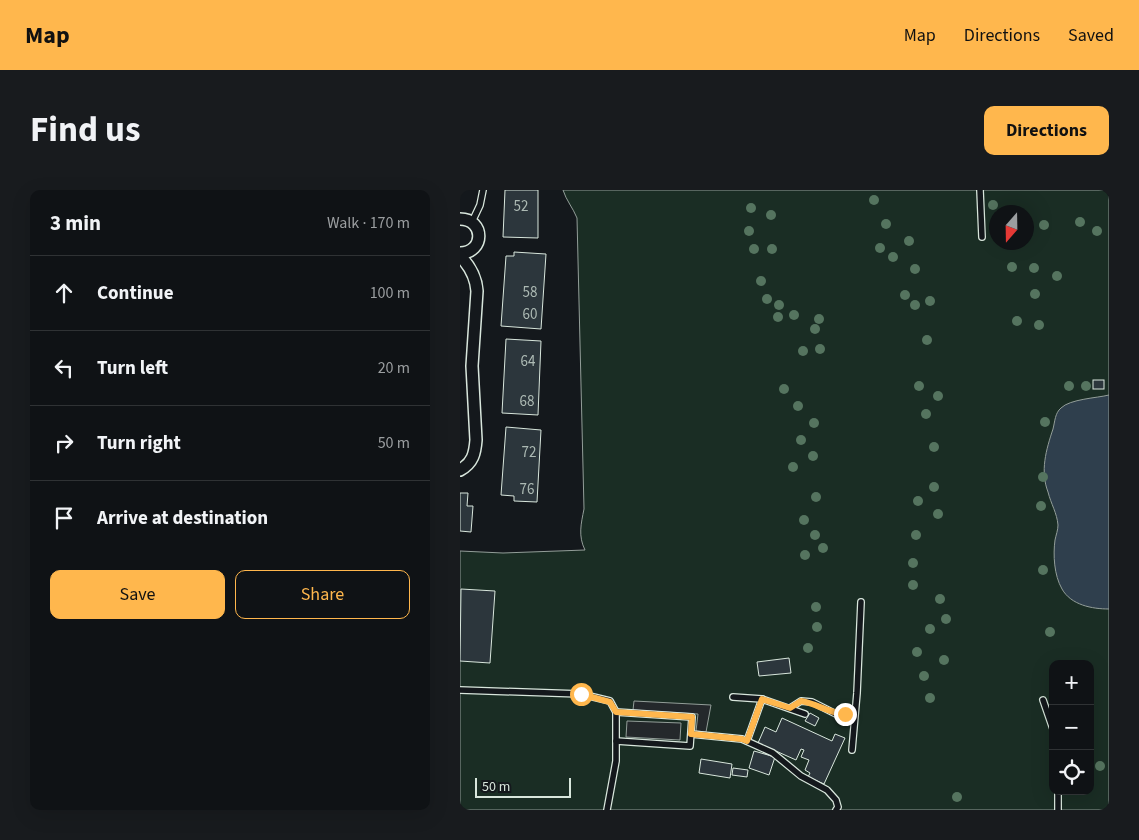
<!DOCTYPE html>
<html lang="en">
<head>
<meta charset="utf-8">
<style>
  body { margin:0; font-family:"Source Sans 3",sans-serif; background:#181b1e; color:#f1f3f6 }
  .controls { position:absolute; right:15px; bottom:15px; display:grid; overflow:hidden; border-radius:10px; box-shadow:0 5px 20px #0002 }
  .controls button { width:45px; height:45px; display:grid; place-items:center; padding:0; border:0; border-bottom:1px solid #2f3234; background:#0f1215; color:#f1f3f6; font:25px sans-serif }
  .compass { position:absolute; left:529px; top:15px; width:45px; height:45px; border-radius:50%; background:#0f1215; box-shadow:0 5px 20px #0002; rotate:200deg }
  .scale { position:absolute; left:15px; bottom:12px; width:96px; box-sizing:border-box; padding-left:5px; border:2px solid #d8e6dc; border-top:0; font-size:14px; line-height:18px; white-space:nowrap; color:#d8e6dc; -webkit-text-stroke:4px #14181c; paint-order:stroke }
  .stop { position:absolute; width:15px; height:15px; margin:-11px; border:4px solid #ffb74d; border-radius:50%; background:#fff }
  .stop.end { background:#ffb74d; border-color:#fff; box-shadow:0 1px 5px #0008 }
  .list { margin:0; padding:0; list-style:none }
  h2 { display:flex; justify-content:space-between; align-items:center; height:65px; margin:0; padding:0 20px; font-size:21px }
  h2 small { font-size:16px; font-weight:400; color:#9b9ea0 }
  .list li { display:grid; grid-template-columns:32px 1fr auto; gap:15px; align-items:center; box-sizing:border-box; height:75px; padding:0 20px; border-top:1px solid #2f3234 }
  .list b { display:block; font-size:19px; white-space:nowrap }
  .list em { font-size:16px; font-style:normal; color:#9b9ea0 }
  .actions { display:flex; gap:10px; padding:15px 20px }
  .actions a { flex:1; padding:11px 0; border:1px solid #ffb74d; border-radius:10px; text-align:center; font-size:18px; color:#ffb74d }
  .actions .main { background:#ffb74d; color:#111 }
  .icon { flex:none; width:28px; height:28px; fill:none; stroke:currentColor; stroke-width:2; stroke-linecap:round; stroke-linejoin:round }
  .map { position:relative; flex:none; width:649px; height:620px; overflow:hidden; border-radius:10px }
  header { display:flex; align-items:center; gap:30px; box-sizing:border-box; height:70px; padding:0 25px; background:#ffb74d; color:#111 }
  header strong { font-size:24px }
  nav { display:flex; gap:28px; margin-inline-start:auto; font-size:18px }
  .intro { display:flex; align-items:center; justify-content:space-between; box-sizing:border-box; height:120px; padding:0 30px }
  h1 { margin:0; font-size:35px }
  .button { padding:12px 22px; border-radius:10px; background:#ffb74d; color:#111; font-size:18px; font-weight:700 }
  main { display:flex; gap:30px; padding:0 30px }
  aside { flex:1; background:#0f1215; border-radius:10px; box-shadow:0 5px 20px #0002 }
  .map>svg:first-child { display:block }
</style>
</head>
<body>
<header>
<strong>Map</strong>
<nav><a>Map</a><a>Directions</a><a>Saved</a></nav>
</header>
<div class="intro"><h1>Find us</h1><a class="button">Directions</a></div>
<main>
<aside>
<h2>3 min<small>Walk · 170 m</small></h2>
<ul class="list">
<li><svg class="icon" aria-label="ahead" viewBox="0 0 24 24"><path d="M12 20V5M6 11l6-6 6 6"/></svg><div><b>Continue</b></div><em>100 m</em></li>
<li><svg class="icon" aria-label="left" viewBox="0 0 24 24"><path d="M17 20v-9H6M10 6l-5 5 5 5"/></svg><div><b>Turn left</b></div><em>20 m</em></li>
<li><svg class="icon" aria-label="right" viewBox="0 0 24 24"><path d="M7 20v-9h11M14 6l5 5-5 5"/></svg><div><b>Turn right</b></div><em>50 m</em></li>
<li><svg class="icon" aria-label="arrive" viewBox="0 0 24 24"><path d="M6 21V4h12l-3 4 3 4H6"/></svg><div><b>Arrive at destination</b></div></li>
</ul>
<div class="actions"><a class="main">Save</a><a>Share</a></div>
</aside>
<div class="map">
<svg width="649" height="620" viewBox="0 0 649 620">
  <rect width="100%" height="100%" fill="#14181c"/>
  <!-- green -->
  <path fill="#1a2d24" stroke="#939e99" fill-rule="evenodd" d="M 103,0 L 649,0 L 649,620 L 0,620 L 0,361 L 43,363 L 125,360 C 118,346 121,334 124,319 L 117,28 C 113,18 106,10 103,0 ZM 536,22 L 566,22 L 566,52 L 536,52 ZM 593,474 L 630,474 L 630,601 L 593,601 Z"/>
  <!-- parking -->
  <g fill="#24282b" stroke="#939e99">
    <polygon points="174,511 251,515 246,542 236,541 238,524 173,520"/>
    <polygon points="167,531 221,533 220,550 166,547"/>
  </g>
  <!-- water -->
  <path fill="#2f3f4d" stroke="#939e99" d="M 649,205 L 649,419 C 632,419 611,415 602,399 C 594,385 593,365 595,350 C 596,345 598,340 598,335 C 597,323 591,314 588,302 C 580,281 586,260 593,239 C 595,231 595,223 601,218 C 610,209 637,208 649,205 Z"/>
  <!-- building -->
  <g fill="#2c363c" stroke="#d8e6dc">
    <polygon points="45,0 78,0 78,48 43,47"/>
    <polygon points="54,62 86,64 81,139 41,136 46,66 54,66"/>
    <polygon points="46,149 81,151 78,225 42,223"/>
    <rect x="633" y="190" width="11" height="9"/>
    <polygon points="46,237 81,240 77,312 54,311 54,306 41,305"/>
    <polygon points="0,303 8,303 7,316 13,316 11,342 0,341"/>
    <polygon points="1,399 35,401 30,473 0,471"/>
    <polygon points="329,468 331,483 299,486 297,472"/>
    <polygon points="350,523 359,528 355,536 345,531"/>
    <polygon points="322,528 372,551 375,544 385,548 364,594 348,587 350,583 345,580 349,570 341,567 344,560 341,559 336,570 298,553 305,537 316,542"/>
    <polygon points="294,561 315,567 309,585 289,578"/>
    <polygon points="241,569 272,574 270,588 239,583"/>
    <polygon points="273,578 288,580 287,587 272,585"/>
  </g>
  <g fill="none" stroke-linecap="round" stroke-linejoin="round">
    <!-- service casing -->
    <g stroke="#d8e6dc" stroke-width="8">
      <g id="service">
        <polyline points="520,0 522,47"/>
        <polyline points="12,32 20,15 23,0"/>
        <polyline points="0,500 121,504 150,511 156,522 156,571 147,620"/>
        <polyline points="273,507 302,509"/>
        <polyline points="583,510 593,539"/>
        <polyline points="330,518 341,511 352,512 376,524 395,523"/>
        <polyline points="156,522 232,527 230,556 156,551"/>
        <polyline points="231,544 282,549 313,563 341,586 367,600 376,610 378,617 376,620"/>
        <polyline points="287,551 302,509 345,524"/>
        <polyline points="392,560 397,503 401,412"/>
        <polyline points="598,620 598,601"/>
      </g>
    </g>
    <!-- minor casing -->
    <g stroke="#d8e6dc" stroke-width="14">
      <g id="minor">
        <path d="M 0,29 C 25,29 25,63 0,63"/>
        <path d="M 0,66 C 10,76 16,87 17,101 L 12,176 L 16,250 C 15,263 13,273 0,280"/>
      </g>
    </g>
    <!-- service -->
    <use href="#service" stroke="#14181c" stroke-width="5.5"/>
    <!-- minor -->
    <use href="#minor" stroke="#14181c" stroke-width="11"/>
  </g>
  <!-- trees -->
  <g fill="#55745f">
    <circle cx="414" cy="10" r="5"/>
    <circle cx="533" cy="15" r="5"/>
    <circle cx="291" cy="18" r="5"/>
    <circle cx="311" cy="25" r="5"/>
    <circle cx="620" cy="32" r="5"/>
    <circle cx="426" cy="34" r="5"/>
    <circle cx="584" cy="35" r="5"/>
    <circle cx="289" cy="41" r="5"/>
    <circle cx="637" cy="41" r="5"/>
    <circle cx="449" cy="51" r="5"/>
    <circle cx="420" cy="58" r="5"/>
    <circle cx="294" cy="59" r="5"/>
    <circle cx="312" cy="59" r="5"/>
    <circle cx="433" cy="67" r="5"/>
    <circle cx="552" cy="77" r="5"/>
    <circle cx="574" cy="78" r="5"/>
    <circle cx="455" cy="79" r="5"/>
    <circle cx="597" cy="86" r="5"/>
    <circle cx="301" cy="91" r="5"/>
    <circle cx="575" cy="104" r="5"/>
    <circle cx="445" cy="105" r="5"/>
    <circle cx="307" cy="109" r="5"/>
    <circle cx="470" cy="111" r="5"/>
    <circle cx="319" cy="115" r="5"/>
    <circle cx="455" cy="115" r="5"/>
    <circle cx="334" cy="125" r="5"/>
    <circle cx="318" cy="127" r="5"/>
    <circle cx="359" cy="129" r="5"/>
    <circle cx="557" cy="131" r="5"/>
    <circle cx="579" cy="135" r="5"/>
    <circle cx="355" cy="139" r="5"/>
    <circle cx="467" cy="150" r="5"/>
    <circle cx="360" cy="159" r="5"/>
    <circle cx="343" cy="161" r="5"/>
    <circle cx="459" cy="196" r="5"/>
    <circle cx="609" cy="196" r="5"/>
    <circle cx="626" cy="196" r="5"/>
    <circle cx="324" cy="199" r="5"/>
    <circle cx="478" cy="206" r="5"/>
    <circle cx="338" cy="216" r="5"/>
    <circle cx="466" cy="224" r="5"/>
    <circle cx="585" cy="232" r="5"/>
    <circle cx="354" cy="233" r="5"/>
    <circle cx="341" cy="250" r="5"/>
    <circle cx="474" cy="257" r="5"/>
    <circle cx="353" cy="266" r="5"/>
    <circle cx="333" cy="277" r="5"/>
    <circle cx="583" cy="287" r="5"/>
    <circle cx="474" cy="297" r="5"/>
    <circle cx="356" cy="307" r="5"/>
    <circle cx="458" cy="311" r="5"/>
    <circle cx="581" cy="316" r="5"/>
    <circle cx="478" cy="324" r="5"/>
    <circle cx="344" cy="330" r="5"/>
    <circle cx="355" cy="345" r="5"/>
    <circle cx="456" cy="345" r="5"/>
    <circle cx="363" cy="358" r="5"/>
    <circle cx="345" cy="365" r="5"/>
    <circle cx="453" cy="373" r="5"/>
    <circle cx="583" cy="380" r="5"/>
    <circle cx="453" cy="395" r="5"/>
    <circle cx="480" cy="409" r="5"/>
    <circle cx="356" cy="417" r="5"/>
    <circle cx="486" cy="429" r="5"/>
    <circle cx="357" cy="437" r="5"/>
    <circle cx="470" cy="439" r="5"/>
    <circle cx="590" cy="442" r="5"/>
    <circle cx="348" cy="458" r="5"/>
    <circle cx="457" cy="462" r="5"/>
    <circle cx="484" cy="470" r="5"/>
    <circle cx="464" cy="486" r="5"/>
    <circle cx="470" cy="508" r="5"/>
    <circle cx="640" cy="576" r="5"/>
    <circle cx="497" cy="607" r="5"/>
  </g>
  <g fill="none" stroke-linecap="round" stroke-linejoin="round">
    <!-- route -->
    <path stroke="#ffb74d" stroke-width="6" d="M 121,504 L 150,512 L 156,522 L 232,527 L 231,544 L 282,549 L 287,551 L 302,509 L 330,518 L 341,511 C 356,513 370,524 385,524"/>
  </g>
  <g text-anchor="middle" stroke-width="4" stroke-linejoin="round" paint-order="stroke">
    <!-- number labels -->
    <g font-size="15" fill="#adbab4">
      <text x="61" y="21">52</text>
      <text x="70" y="107">58</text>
      <text x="70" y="129">60</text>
      <text x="68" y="176">64</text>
      <text x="67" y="216">68</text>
      <text x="69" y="267">72</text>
      <text x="67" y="304">76</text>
    </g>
  </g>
</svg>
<div class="controls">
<button>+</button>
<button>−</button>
<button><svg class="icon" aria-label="locate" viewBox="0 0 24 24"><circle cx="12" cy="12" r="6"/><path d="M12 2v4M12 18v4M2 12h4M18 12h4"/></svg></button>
</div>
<svg class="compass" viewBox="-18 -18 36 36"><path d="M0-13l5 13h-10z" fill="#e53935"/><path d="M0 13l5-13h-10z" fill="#9b9ea0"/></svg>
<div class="scale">50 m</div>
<div class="stop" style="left:121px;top:504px"></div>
<div class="stop end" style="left:385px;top:524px"></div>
</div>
</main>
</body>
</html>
